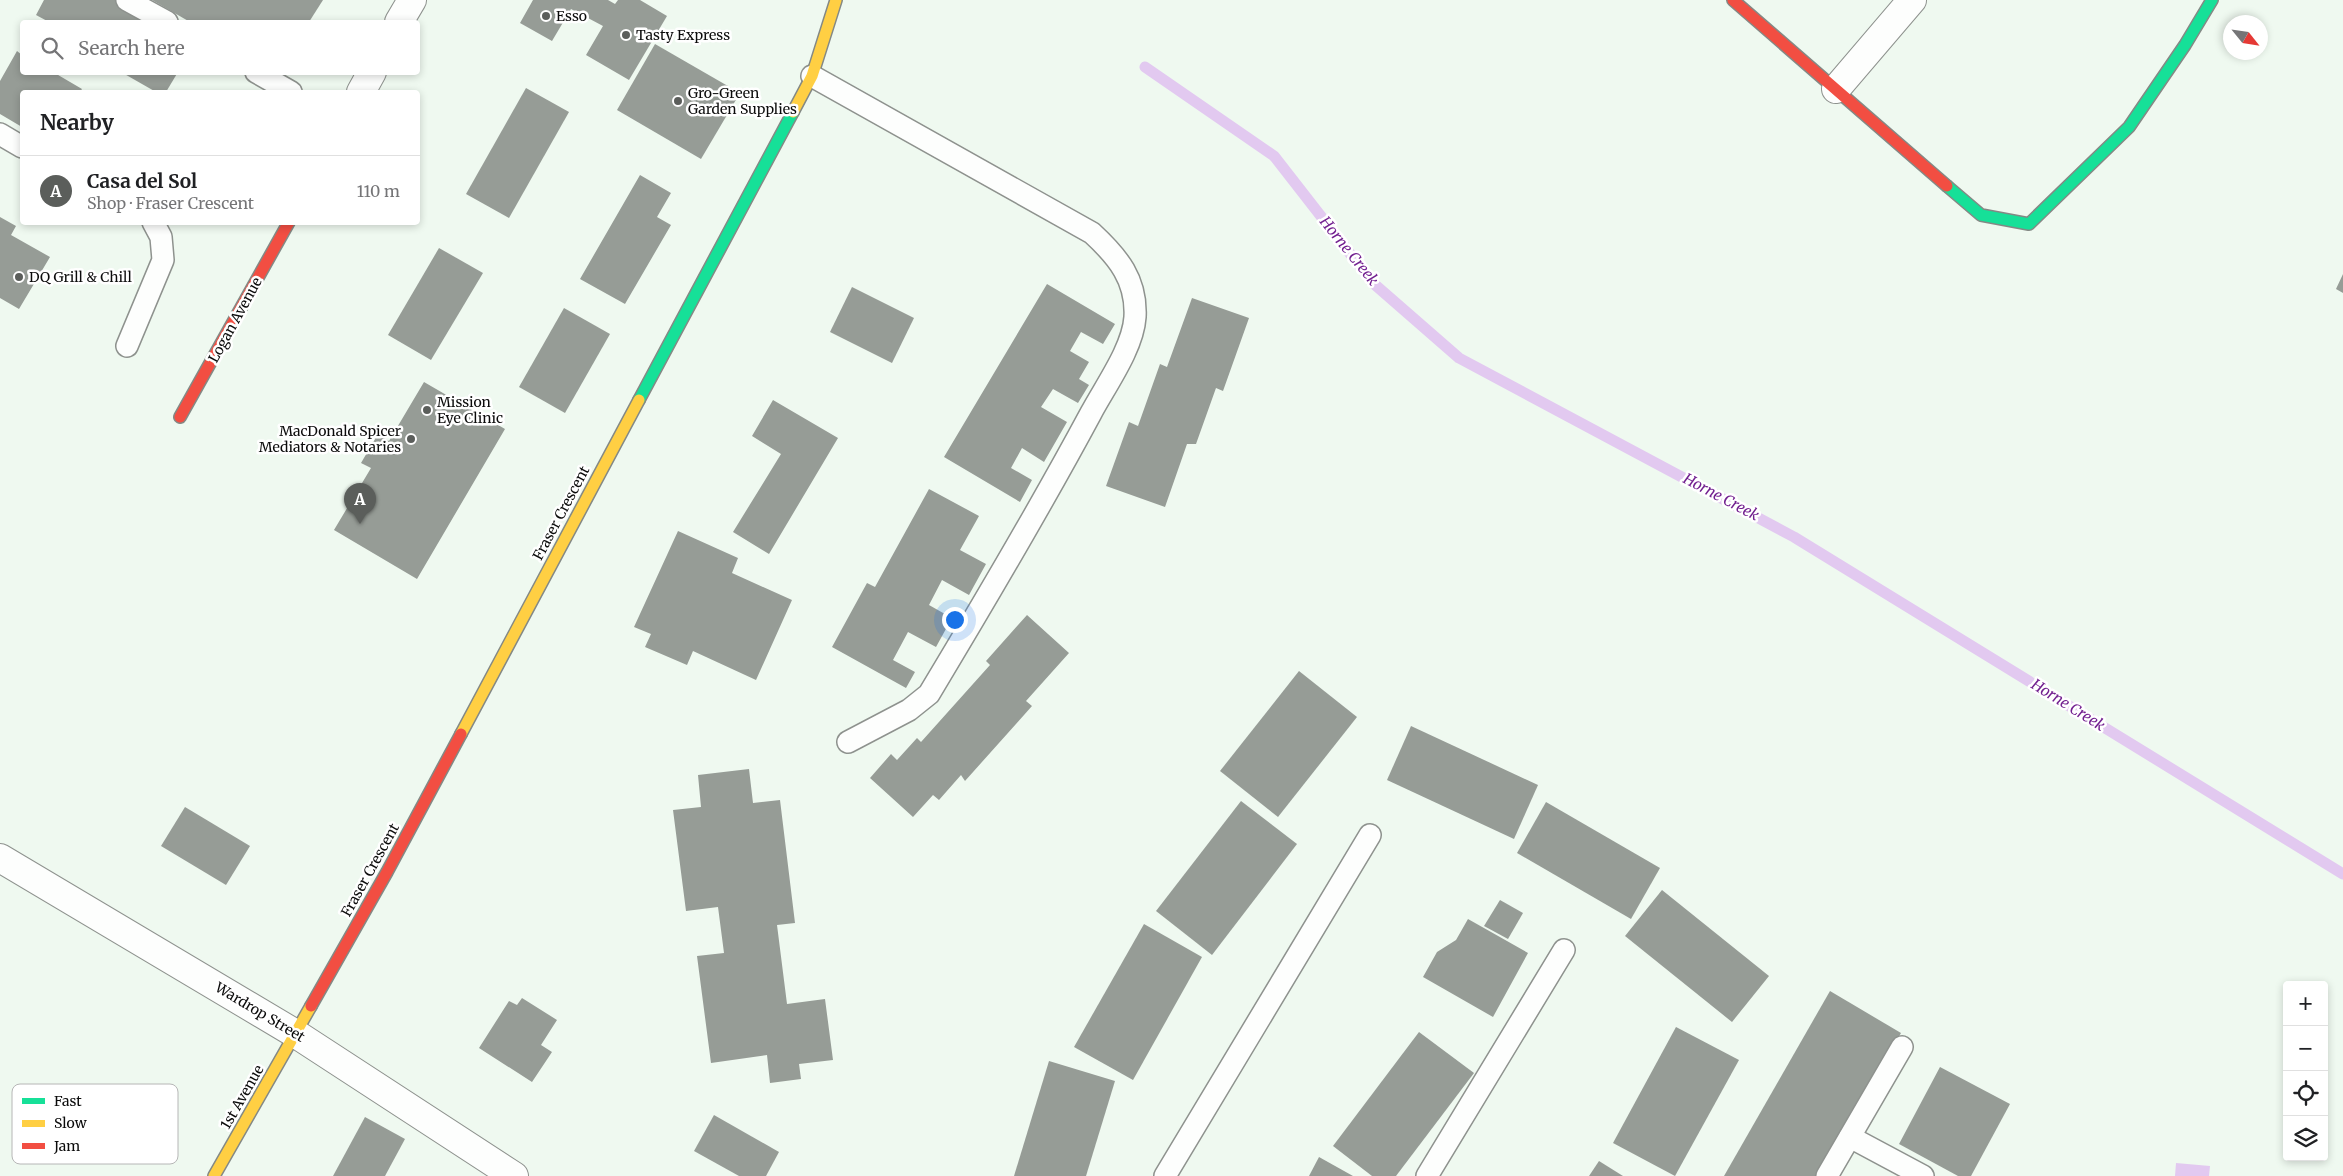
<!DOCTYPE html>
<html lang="en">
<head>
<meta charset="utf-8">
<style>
  body { margin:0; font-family:Merriweather,serif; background:#f2f2f2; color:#202124 }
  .controls { position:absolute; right:15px; bottom:15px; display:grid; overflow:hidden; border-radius:5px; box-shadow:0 2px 8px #0003 }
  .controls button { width:45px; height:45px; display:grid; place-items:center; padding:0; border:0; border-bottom:1px solid #e0e0e0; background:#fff; color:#202124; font:25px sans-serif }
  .compass { position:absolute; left:2223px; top:15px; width:45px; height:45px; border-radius:50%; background:#fff; box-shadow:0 2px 8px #0003; rotate:120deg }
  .you { position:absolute; left:954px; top:619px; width:18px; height:18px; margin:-12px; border:4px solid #fff; border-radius:50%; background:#1a73e8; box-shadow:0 0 0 8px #1a73e833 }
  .badge { display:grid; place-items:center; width:32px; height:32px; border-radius:50%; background:#5b5e5b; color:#fff; font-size:16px; font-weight:700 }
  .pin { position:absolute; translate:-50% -41px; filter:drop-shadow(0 1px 2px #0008) }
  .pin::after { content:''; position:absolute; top:26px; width:18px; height:15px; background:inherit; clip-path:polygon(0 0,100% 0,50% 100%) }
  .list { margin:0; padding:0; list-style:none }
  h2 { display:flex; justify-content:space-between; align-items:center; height:65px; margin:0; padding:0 20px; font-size:21px }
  h2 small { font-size:16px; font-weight:400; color:#757577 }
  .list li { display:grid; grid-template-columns:32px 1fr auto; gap:15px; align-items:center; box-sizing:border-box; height:70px; padding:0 20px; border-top:1px solid #e0e0e0 }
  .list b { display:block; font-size:19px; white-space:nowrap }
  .list p { margin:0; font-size:16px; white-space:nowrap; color:#757577 }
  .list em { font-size:16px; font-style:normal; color:#757577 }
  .icon { flex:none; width:28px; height:28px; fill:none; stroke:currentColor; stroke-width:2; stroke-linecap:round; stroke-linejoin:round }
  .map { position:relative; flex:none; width:2343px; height:1176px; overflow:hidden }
  .search { position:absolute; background:#fff; box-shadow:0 2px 8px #0003; left:20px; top:20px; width:400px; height:55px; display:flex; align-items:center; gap:12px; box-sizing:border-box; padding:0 18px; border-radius:5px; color:#757577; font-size:19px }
  .panel { position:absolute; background:#fff; box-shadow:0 2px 8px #0003; left:20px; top:90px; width:400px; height:135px; border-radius:5px }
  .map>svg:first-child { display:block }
</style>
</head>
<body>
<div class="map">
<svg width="2343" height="1176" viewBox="0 0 2343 1176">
  <rect width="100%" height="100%" fill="#eff9f0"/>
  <!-- water -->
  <polygon fill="#e2c9f0" points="2176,1163 2210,1166 2209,1176 2175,1176"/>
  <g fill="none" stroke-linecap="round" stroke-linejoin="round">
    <!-- stream -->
    <polyline stroke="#e2c9f0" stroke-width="11" points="1145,67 1274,156 1373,283 1459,358 1794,537 2343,874"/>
  </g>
  <!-- building -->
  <g fill="#969c96">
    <polygon points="44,0 120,0 159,22 49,22 36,15"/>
    <polygon points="152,0 323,0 309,22 190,22"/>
    <polygon points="533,0 608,0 615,4 618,0 640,0 667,16 629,80 586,55 603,26 571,9 552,41 520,23"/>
    <polygon points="655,44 740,93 701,159 617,110"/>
    <polygon points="17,51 22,55 22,72 53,72 82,89 80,92 22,92 22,127 0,114 0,81"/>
    <polygon points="121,72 178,72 166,92 156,92"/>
    <polygon points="526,88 569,112 509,218 466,194"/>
    <polygon points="640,175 671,193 657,217 671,225 625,304 580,279"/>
    <polygon points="0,217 16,226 11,235 50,257 19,309 0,298"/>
    <polygon points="439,248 483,273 431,360 388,335"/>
    <polygon points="2343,274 2343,293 2336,289"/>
    <polygon points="1047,284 1115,324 1103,344 1081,332 1070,351 1089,362 1079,379 1089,385 1078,403 1053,389 1041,407 1067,422 1044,462 1022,448 1011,468 1032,480 1020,502 944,457"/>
    <polygon points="852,287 914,318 892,363 830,332"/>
    <polygon points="1192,298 1249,318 1223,391 1216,388 1196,444 1187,444 1165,507 1106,486 1129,422 1138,426 1160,364 1167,367"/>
    <polygon points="564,308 610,334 565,413 519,387"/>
    <polygon points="424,382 505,429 417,579 334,530 371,468 361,463 378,434 389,441"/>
    <polygon points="773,400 838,438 769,554 733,532 781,454 752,436"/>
    <polygon points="929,489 979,516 960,550 986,564 969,595 942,580 929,605 952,618 936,647 908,632 893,660 915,672 906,688 832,647 867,583 875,587"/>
    <polygon points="678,531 738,558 732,573 792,600 756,680 693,651 687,665 645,647 651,634 634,627"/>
    <polygon points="1027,615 1069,653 1026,701 1032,706 965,781 961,775 939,800 933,795 913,817 870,778 891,754 897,760 917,738 921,742 990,665 986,661"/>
    <polygon points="1299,671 1357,717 1278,817 1220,771"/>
    <polygon points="1411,726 1538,785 1514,839 1387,780"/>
    <polygon points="749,769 753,803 780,800 795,923 777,925 787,1004 825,999 833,1060 799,1064 801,1079 770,1083 767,1055 711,1063 697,956 724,953 718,907 686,911 673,810 701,807 698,775"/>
    <polygon points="1241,801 1297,844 1212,955 1156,911"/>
    <polygon points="1546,802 1660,868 1631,919 1517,853"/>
    <polygon points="185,807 250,846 226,885 161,846"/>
    <polygon points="1662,890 1769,976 1732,1022 1625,936"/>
    <polygon points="1500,900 1523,913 1508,939 1484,926"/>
    <polygon points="1468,919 1528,953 1493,1017 1423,977 1437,952 1456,940"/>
    <polygon points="1144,924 1202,957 1133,1080 1074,1047"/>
    <polygon points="1830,991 1901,1033 1819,1176 1724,1176"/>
    <polygon points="522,998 557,1020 541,1045 552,1052 532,1082 479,1048 509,1001 517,1005"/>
    <polygon points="1676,1027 1739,1060 1675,1176 1613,1143"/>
    <polygon points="1419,1032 1474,1073 1396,1176 1372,1176 1333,1146"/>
    <polygon points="1049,1061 1115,1081 1086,1176 1014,1176"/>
    <polygon points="1940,1067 2010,1104 1971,1176 1958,1176 1899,1144"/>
    <polygon points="714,1115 779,1152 766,1176 739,1176 694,1151"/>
    <polygon points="365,1117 405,1139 385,1176 333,1176"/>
    <polygon points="1319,1157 1353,1176 1309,1176"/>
    <polygon points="1599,1161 1623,1176 1589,1176"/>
  </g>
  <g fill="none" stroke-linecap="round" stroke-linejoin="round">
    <!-- lane casing -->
    <g stroke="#8e928e" stroke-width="24">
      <g id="lane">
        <polyline points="127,0 167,22"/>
        <polyline points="256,72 291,92"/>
        <path d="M 812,76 L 1092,233 C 1118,257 1137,280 1135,317 C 1133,348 1106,385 1091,413 C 1040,508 985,601 929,694 L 909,710 L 848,742"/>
        <polyline points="0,134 22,147"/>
        <polyline points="127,346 163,260 161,237 153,222"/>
        <polyline points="1850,1137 1923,1176"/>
        <polyline points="1165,1176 1370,835"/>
        <polyline points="1427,1176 1564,950"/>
        <polyline points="1827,1176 1902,1047"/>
      </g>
    </g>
    <!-- street casing -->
    <g stroke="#8e928e" stroke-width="30">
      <g id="street">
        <polyline points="399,22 412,0"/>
        <polyline points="1836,89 1912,0"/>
        <polyline points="361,92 372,72"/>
        <polyline points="0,858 296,1034 514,1176"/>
      </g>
    </g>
    <!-- fast casing -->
    <g stroke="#848985" stroke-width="14">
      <g id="fast">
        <polyline points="1947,186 1981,215 2029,224 2129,127 2185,45 2212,0"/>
        <polyline points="639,400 793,112"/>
      </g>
    </g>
    <!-- slow casing -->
    <g stroke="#848985" stroke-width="14">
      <g id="slow">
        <polyline points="793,112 812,76 836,0"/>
        <polyline points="461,734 639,400"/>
        <polyline points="214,1176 311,1006"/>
      </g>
    </g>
    <!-- jam casing -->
    <g stroke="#848985" stroke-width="14">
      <g id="jam">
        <polyline points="1733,0 1947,186"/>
        <polyline points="180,417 289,222"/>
        <polyline points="311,1006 387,872 461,734"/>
      </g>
    </g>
    <!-- lane -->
    <use href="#lane" stroke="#fdfefd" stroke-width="21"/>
    <!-- street -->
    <use href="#street" stroke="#fdfefd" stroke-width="28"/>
    <!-- fast -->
    <use href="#fast" stroke="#16e098" stroke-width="11"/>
    <!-- slow -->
    <use href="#slow" stroke="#ffcf43" stroke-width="11"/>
    <!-- jam -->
    <use href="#jam" stroke="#f24e42" stroke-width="11"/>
  </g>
  <!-- markers -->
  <g fill="#5b5e5b" stroke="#fff" stroke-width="2">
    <circle cx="546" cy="16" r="5"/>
    <circle cx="626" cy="35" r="5"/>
    <circle cx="678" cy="101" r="5"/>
    <circle cx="19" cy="277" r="5"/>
    <circle cx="427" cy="410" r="5"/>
    <circle cx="411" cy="439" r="5"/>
  </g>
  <g text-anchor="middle" stroke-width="5" stroke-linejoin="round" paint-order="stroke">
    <!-- poi labels -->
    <g font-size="14" fill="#0b0b0b" stroke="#fff" text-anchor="start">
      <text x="556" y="21">Esso</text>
      <text x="636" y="40">Tasty Express</text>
      <text x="688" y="98">Gro-Green<tspan x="688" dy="16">Garden Supplies</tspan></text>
      <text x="29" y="282">DQ Grill &amp; Chill</text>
      <text x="437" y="407">Mission<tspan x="437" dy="16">Eye Clinic</tspan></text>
      <text x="401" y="436" text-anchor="end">MacDonald Spicer<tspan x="401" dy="16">Mediators &amp; Notaries</tspan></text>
    </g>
    <!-- street labels -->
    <g font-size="14" fill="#0b0b0b" stroke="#fff">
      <text transform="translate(235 320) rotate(-61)" y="5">Logan Avenue</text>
      <text transform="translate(561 513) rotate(-62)" y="5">Fraser Crescent</text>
      <text transform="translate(370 870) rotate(-61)" y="5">Fraser Crescent</text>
      <text transform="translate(260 1012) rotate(31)" y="5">Wardrop Street</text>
      <text transform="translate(242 1097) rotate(-60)" y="5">1st Avenue</text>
    </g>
    <!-- water labels -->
    <g font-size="15" font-style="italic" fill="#732190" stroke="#fff">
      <text transform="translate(1349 251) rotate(51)" y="5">Horne Creek</text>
      <text transform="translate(1721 497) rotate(28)" y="5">Horne Creek</text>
      <text transform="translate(2068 705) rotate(32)" y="5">Horne Creek</text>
    </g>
  </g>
  <!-- legend -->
  <rect x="12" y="1084" width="166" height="80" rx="8" fill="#fff" stroke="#b6b6b6" stroke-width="1"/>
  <rect x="22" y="1098" width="23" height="6" fill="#16e098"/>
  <rect x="22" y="1120" width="23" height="7" fill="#ffcf43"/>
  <rect x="22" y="1143" width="23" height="6" fill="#f24e42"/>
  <g font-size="14" fill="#0b0b0b">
    <text x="54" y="1106">Fast</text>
    <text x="54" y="1128">Slow</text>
    <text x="54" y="1151">Jam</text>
  </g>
</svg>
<div class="controls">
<button>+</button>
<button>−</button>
<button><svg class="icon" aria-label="locate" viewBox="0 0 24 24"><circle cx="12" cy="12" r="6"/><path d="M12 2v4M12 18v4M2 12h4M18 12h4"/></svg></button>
<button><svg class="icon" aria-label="layers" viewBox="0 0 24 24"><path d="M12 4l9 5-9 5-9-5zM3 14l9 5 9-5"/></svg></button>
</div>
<svg class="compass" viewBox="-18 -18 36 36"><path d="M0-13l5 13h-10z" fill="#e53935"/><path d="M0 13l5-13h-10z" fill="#757577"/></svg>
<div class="you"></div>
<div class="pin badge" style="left:360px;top:524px">A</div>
<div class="search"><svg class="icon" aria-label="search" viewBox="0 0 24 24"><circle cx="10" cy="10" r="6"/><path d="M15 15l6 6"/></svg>Search here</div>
<section class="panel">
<h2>Nearby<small></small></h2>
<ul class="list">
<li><span class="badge">A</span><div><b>Casa del Sol</b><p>Shop · Fraser Crescent</p></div><em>110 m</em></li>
</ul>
</section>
</div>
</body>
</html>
